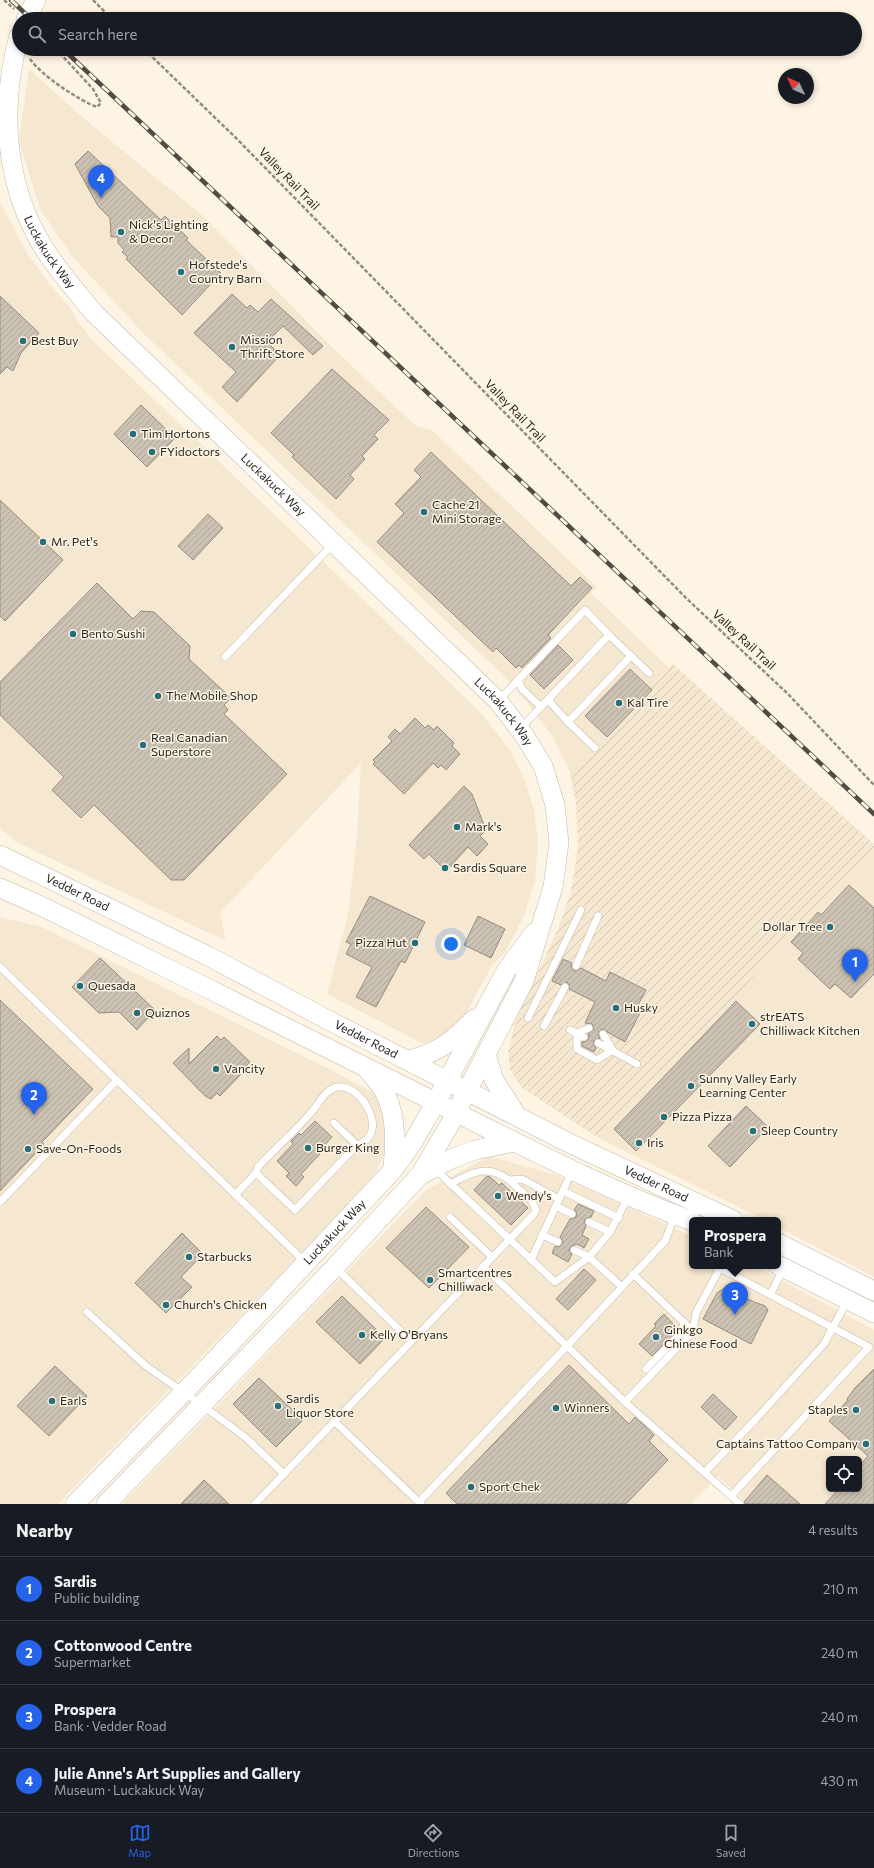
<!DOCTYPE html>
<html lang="en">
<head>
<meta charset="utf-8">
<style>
  body { margin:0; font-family:Commissioner,sans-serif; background:#242831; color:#f1f3f6 }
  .controls { position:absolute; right:12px; bottom:12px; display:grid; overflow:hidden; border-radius:6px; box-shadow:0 2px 6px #0003 }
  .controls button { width:36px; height:36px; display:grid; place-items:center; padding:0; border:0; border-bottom:1px solid #363941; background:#171b24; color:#f1f3f6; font:20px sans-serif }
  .compass { position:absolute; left:778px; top:68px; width:36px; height:36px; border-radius:50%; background:#171b24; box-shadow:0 2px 6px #0003; rotate:314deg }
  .you { position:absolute; left:451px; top:944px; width:14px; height:14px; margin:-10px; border:3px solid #fff; border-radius:50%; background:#1a73e8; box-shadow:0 0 0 6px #1a73e833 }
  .badge { display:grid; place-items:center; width:26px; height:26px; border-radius:50%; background:#2563eb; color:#fff; font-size:13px; font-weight:700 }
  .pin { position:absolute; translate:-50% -33px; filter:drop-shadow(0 1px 2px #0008) }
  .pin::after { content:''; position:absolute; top:21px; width:14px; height:12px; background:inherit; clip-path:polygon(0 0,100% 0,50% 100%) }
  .popup { position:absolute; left:689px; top:1217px; width:92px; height:52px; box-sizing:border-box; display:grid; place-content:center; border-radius:6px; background:#171b24; filter:drop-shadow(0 1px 3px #0005); font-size:13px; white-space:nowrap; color:#9ea1a6 }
  .popup b { font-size:15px; color:#f1f3f6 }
  .popup::after { content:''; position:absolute; left:50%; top:100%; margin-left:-8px; border:8px solid transparent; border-top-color:#171b24 }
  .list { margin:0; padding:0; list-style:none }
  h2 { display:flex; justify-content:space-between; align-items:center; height:52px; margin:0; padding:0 16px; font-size:17px }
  h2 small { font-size:13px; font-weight:400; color:#9ea1a6 }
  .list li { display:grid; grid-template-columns:26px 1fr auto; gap:12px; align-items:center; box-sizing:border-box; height:64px; padding:0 16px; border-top:1px solid #363941 }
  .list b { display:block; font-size:15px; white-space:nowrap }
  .list p { margin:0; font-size:13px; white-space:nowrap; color:#9ea1a6 }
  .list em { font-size:13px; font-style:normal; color:#9ea1a6 }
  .icon { flex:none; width:22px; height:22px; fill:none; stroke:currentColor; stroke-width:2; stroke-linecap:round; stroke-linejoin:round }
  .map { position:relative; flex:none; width:874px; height:1504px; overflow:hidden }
  .search { position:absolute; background:#171b24; box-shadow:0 2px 6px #0003; left:12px; right:12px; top:12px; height:44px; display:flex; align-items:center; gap:10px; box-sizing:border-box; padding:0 14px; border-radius:22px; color:#9ea1a6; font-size:15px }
  .sheet { height:308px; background:#171b24 }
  nav { display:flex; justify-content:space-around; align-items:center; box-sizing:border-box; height:56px; border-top:1px solid #363941; background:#171b24; font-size:11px; color:#9ea1a6 }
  nav a { display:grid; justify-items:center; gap:2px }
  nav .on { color:#2563eb }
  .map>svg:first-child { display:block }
</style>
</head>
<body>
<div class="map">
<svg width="874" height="1504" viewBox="0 0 874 1504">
  <defs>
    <pattern id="industrial-furrows" width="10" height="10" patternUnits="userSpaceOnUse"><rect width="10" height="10" fill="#f5e7d0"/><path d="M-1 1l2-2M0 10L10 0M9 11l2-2" fill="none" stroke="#d2c6b2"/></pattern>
    <pattern id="building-hatch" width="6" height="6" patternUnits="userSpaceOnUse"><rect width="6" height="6" fill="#ccc2b3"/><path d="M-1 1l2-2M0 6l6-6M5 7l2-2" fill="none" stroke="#afa79a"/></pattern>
  </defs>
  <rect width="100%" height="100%" fill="#fef4e4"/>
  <!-- built -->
  <g fill="#f5e7d0" fill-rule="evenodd">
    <polygon points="29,69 89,123 203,216 334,349 416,426 432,430 597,587 591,593 669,668 570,772 553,737 526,701 507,679 142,332 72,256 40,209 19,141"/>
    <polygon points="0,202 27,253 51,286 66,303 89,337 447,680 481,713 510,750 525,780 534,810 538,841 535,881 524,916 505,953 493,964 459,1026 440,1040 422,1043 327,994 348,915 357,836 361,763 220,913 226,941 16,842 0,828"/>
    <polygon points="874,849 874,1277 778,1227 778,1220 765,1220 600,1139"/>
    <polygon points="0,917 42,927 335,1072 381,1097 391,1141 371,1182 58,1504 0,1504"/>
    <path d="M 490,1156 L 556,1175 L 692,1236 L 692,1266 L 755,1266 L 874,1330 L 874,1504 L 748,1504 L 718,1476 L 691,1504 L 122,1504 L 427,1189 ZM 829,1459 L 859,1459 L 859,1489 L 829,1489 Z"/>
  </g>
  <!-- industrial -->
  <polygon fill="url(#industrial-furrows)" points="673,664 874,844 874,849 600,1139 521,1087 510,1069 508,1052 516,1020 558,929 571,891 578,847 576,805 570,772"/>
  <!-- building -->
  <g fill="url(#building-hatch)" stroke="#968d7e">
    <polygon points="88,151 161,220 165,216 188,238 186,240 221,273 182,315 126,259 128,257 122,252 124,250 118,243 118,237 111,237 110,218 98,206 75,164"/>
    <polygon points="232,294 247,308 250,305 258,312 271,299 323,346 313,355 283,326 267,342 280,355 237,402 222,387 236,372 194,333"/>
    <polygon points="0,296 39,333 21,353 13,371 7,367 0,374"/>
    <polygon points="332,369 389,420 374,435 378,439 362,456 365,459 350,475 354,479 336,499 292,457 294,455 271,433"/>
    <polygon points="141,405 175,438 147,467 114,434"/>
    <polygon points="431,452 571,586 580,577 592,588 548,635 551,638 522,668 519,665 516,668 496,648 493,652 377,542 404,513 395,504 421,477 414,470"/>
    <polygon points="0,500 63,560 5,621 0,616"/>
    <polygon points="208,514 223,528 193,560 178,546"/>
    <polygon points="97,583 133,619 141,611 154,612 190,646 189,659 231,698 224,705 228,710 224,714 287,774 184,880 171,880 94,805 81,818 52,790 64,777 0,715 0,682"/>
    <polygon points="558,645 573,660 544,689 530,675"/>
    <polygon points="630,669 652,690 607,737 585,716"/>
    <polygon points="415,718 425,728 428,725 434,730 437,726 454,743 452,746 460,754 446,770 441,765 438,768 433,763 404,794 373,764 375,762 373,760 392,741 388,737 395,729 400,734"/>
    <polygon points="464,786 472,794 486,830 480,836 488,844 477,856 468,847 446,871 429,854 424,859 409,845"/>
    <polygon points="849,885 874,908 874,974 851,998 835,984 830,989 798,959 803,953 791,942 818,912 821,915"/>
    <polygon points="370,896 425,922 405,963 401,961 376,1007 356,997 372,967 346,954 351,944 346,942"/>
    <polygon points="478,916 505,929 491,958 464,945"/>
    <polygon points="100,958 155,1010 137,1030 119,1012 99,1013 72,987"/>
    <polygon points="563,959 572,963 571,967 574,971 581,968 606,981 610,972 646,990 637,1007 642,1009 625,1042 602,1029 598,1032 600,1038 593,1041 594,1045 596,1048 594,1052 582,1046 582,1042 587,1041 589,1037 588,1034 594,1029 592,1024 585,1023 595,1002 569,989 569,985 567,982 561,985 552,981"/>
    <polygon points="0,1000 93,1089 42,1142 44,1144 0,1191"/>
    <polygon points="736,1001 760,1024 636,1151 614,1129"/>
    <polygon points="217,1036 221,1040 224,1037 250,1062 245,1067 247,1068 220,1096 217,1093 211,1099 205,1096 173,1063 189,1048 189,1064"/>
    <polygon points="746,1106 768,1127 730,1167 708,1146"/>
    <polygon points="315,1121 332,1137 318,1152 320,1154 301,1174 304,1177 296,1186 286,1176 289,1173 277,1161 293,1144 291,1141 299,1133 301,1135"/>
    <polygon points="487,1176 490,1177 499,1185 502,1183 528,1208 511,1225 474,1190"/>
    <polygon points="578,1204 594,1211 591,1217 587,1218 584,1220 586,1226 582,1235 589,1239 584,1248 577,1244 571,1246 569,1251 572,1254 568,1262 552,1253 555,1246 559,1247 562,1244 563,1241 560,1237 570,1219 576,1217 577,1213 574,1210"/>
    <polygon points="426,1207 469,1247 429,1288 386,1248"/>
    <polygon points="182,1233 203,1254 181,1277 192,1287 166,1313 135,1283"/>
    <polygon points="584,1269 596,1280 568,1310 556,1299"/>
    <polygon points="725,1288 739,1293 744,1298 765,1306 768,1310 751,1344 703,1319 717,1293"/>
    <polygon points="342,1296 385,1338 360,1364 316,1322"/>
    <polygon points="664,1314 678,1329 652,1356 639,1344 656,1326 654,1324"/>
    <polygon points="569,1365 629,1424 635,1417 648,1429 654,1435 649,1441 668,1460 626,1504 457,1504 446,1493"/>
    <polygon points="55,1366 87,1396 49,1436 17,1406"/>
    <polygon points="874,1369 874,1504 825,1504 839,1489 859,1489 859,1466 868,1456 829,1421 848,1400 847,1399 855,1388"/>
    <polygon points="259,1378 303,1420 276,1447 233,1404"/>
    <polygon points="713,1394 737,1417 725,1430 701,1407"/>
    <polygon points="767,1475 800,1504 745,1504 744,1502"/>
    <polygon points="204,1480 229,1504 181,1504"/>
  </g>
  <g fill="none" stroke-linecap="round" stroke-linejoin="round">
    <!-- lane casing -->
    <g stroke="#c4baab" stroke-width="8">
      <g id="lane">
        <polyline points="225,657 333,544"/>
        <polyline points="518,680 522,689 541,707"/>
        <polyline points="499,700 585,610 609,635"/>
        <polyline points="548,700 568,722"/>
        <polyline points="521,728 609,635 649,673"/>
        <polyline points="595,748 568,722 631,656"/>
        <polyline points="576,966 598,916"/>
        <polyline points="0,967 306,1263"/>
        <polyline points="528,1018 581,910"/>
        <polyline points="544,1026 565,987"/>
        <polyline points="589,1028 577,1033 577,1049 597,1060 613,1050 603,1034"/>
        <polyline points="570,1030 584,1037"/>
        <polyline points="598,1043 637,1064"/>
        <polyline points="435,1169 555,1282 589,1257 610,1232 628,1197"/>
        <path d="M 256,1173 L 258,1167 C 275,1149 293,1133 309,1115 C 318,1106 324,1090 337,1087 C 360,1082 392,1134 357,1145"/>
        <path d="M 450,1184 C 473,1172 487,1164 509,1180 L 522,1179 L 559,1199"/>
        <polyline points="563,1191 619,1218"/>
        <polyline points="235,1195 256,1173 295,1210 357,1145 334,1123"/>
        <polyline points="0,1202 117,1080"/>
        <polyline points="556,1206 572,1214"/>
        <polyline points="675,1215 665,1241 567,1346 625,1402 740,1504"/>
        <polyline points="450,1217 492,1257"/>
        <polyline points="589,1222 610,1232"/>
        <polyline points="542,1235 558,1242"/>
        <polyline points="574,1250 589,1257 621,1286"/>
        <polyline points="531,1260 572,1171"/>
        <polyline points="335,1267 411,1341"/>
        <polyline points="633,1274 693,1331"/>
        <polyline points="770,1295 784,1268"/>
        <polyline points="87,1312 146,1366 202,1405 245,1437 284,1474"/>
        <polyline points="646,1369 683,1331 684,1322"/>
        <polyline points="625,1402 693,1331 696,1313 720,1268 869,1347 731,1496"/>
        <polyline points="334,1421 421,1504"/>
        <polyline points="705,1472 756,1419 824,1344 847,1301"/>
        <polyline points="419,1502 567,1346 483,1266"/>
        <polyline points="255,1504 534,1214 536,1210 532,1201 509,1180"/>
      </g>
    </g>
    <!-- secondary casing -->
    <g stroke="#c4baab" stroke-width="20">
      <g id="secondary">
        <polyline points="26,19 36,0"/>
        <path id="s1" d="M 19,36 C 0,106 4,182 42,245 C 57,270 76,291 94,313 L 498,701 L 524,735 L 543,766 L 555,805 L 559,843 L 553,887 L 524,981 L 450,1124 L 420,1175 L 335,1267 L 106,1504"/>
        <path id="s2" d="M 0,855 L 208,956 L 330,1021 L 567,1142 L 733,1220"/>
        <path d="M 0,888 L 39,905 C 172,970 305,1037 437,1103 C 521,1145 604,1189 692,1221"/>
        <polyline points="486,1054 494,1080 517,1116"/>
        <path d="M 408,1060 C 438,1053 453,1041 474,1019"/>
        <path d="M 368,1070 C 374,1078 382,1086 386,1095 C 397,1119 395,1143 393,1168"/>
        <polyline points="420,1175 451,1159 475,1150 514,1142"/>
        <polyline points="778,1243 874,1291"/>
        <polyline points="778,1265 874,1313"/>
        <path id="s3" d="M 75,1504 L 213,1362 L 393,1170 L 413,1142 L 436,1102 L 506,971 L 534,933"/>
      </g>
    </g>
    <!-- path -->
    <g stroke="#928b80" stroke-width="2.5" stroke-dasharray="4 2" stroke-linecap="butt">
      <polyline points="4,0 14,9"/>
      <polyline points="93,0 112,19"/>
      <polyline points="144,49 236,138 686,598 788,694 874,785"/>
      <path d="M 30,59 C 41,75 78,100 97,107 L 101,103 L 93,89 L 56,49"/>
    </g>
    <!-- lane -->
    <use href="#lane" stroke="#fff" stroke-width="7"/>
    <!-- secondary -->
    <use href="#secondary" stroke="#fff" stroke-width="19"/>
    <!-- rail casing -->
    <g stroke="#504c44" stroke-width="4.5">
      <g id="rail">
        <polyline points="11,0 31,19"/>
        <polyline points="63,49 874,814"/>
      </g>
    </g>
    <!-- rail -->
    <use href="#rail" stroke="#fef4e4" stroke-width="3" stroke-dasharray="9" stroke-linecap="butt"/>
  </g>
  <!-- markers -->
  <g fill="#276e7b" stroke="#fef4e4" stroke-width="1.5">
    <circle cx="121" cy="232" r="4"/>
    <circle cx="181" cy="272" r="4"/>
    <circle cx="23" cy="341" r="4"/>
    <circle cx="232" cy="347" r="4"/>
    <circle cx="133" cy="434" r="4"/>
    <circle cx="152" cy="452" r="4"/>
    <circle cx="424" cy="512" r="4"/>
    <circle cx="43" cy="542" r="4"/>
    <circle cx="73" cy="634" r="4"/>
    <circle cx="158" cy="696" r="4"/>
    <circle cx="619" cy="703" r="4"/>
    <circle cx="143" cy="745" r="4"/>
    <circle cx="457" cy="827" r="4"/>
    <circle cx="445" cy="868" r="4"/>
    <circle cx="830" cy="927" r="4"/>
    <circle cx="415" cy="943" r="4"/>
    <circle cx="80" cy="986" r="4"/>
    <circle cx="616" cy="1008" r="4"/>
    <circle cx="137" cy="1013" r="4"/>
    <circle cx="752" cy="1024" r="4"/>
    <circle cx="216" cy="1069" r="4"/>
    <circle cx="691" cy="1086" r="4"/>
    <circle cx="664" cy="1117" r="4"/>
    <circle cx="753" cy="1131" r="4"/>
    <circle cx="639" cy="1143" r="4"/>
    <circle cx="308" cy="1148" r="4"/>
    <circle cx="28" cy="1149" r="4"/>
    <circle cx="498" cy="1196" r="4"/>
    <circle cx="189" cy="1257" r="4"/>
    <circle cx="430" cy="1280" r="4"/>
    <circle cx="166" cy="1305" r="4"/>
    <circle cx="362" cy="1335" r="4"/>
    <circle cx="656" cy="1337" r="4"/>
    <circle cx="52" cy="1401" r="4"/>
    <circle cx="278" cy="1406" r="4"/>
    <circle cx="556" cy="1408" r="4"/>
    <circle cx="856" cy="1410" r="4"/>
    <circle cx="866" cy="1444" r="4"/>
    <circle cx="471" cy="1487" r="4"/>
  </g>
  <g text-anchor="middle" stroke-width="3" stroke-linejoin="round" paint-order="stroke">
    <!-- street labels -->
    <g font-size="12" fill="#292620" stroke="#fef4e4">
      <text transform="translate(289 179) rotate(46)" y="4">Valley Rail Trail</text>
      <text dy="4" stroke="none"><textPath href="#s1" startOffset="226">Luckakuck Way</textPath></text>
      <text transform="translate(515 411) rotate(46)" y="4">Valley Rail Trail</text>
      <text dy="4" stroke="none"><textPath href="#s1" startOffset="550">Luckakuck Way</textPath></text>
      <text transform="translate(744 640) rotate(43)" y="4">Valley Rail Trail</text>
      <text dy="4" stroke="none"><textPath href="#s1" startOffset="874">Luckakuck Way</textPath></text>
      <text dy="4" stroke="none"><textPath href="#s2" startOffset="86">Vedder Road</textPath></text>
      <text dy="4" stroke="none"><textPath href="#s2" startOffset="410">Vedder Road</textPath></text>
      <text dy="4" stroke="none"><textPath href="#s2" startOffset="734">Vedder Road</textPath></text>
      <text dy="4" stroke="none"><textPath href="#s3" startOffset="376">Luckakuck Way</textPath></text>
    </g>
    <!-- poi labels -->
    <g font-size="12" fill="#292620" stroke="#fef4e4" text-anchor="start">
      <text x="129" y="229">Nick's Lighting<tspan x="129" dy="14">&amp; Decor</tspan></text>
      <text x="189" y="269">Hofstede's<tspan x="189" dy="14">Country Barn</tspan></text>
      <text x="240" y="344">Mission<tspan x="240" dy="14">Thrift Store</tspan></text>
      <text x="31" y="345">Best Buy</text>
      <text x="141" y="438">Tim Hortons</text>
      <text x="160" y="456">FYidoctors</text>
      <text x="432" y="509">Cache 21<tspan x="432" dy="14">Mini Storage</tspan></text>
      <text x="51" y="546">Mr. Pet's</text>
      <text x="81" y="638">Bento Sushi</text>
      <text x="166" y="700">The Mobile Shop</text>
      <text x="627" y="707">Kal Tire</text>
      <text x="151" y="742">Real Canadian<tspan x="151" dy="14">Superstore</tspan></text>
      <text x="465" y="831">Mark's</text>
      <text x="453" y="872">Sardis Square</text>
      <text x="822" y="931" text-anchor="end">Dollar Tree</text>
      <text x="407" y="947" text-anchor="end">Pizza Hut</text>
      <text x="88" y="990">Quesada</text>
      <text x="624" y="1012">Husky</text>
      <text x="145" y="1017">Quiznos</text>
      <text x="760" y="1021">strEATS<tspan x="760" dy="14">Chilliwack Kitchen</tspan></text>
      <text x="224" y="1073">Vancity</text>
      <text x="699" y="1083">Sunny Valley Early<tspan x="699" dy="14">Learning Center</tspan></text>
      <text x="672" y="1121">Pizza Pizza</text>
      <text x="761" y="1135">Sleep Country</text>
      <text x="647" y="1147">Iris</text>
      <text x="316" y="1152">Burger King</text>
      <text x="36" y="1153">Save-On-Foods</text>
      <text x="506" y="1200">Wendy's</text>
      <text x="197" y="1261">Starbucks</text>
      <text x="438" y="1277">Smartcentres<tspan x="438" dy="14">Chilliwack</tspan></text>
      <text x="174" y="1309">Church's Chicken</text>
      <text x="664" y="1334">Ginkgo<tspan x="664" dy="14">Chinese Food</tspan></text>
      <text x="370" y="1339">Kelly O'Bryans</text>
      <text x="286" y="1403">Sardis<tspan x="286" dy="14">Liquor Store</tspan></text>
      <text x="60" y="1405">Earls</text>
      <text x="564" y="1412">Winners</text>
      <text x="848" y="1414" text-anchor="end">Staples</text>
      <text x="858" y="1448" text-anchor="end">Captains Tattoo Company</text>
      <text x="479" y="1491">Sport Chek</text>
    </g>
  </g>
</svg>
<div class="controls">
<button><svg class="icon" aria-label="locate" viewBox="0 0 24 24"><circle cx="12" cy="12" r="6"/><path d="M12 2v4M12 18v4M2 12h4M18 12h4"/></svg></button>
</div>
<svg class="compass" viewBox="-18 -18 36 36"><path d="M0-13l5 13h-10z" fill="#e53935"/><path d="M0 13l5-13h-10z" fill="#9ea1a6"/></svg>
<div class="you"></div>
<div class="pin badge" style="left:855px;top:982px">1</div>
<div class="pin badge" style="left:34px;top:1115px">2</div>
<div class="pin badge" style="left:735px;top:1315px">3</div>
<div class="popup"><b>Prospera</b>Bank</div>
<div class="pin badge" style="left:101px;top:198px">4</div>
<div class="search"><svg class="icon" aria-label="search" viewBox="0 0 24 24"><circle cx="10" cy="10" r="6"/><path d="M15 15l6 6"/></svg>Search here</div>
</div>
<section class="sheet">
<h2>Nearby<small>4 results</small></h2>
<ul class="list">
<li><span class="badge">1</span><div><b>Sardis</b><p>Public building</p></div><em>210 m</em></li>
<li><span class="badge">2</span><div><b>Cottonwood Centre</b><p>Supermarket</p></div><em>240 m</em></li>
<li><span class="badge">3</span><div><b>Prospera</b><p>Bank · Vedder Road</p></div><em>240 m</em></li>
<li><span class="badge">4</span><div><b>Julie Anne's Art Supplies and Gallery</b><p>Museum · Luckakuck Way</p></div><em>430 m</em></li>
</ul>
</section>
<nav>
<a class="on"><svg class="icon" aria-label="map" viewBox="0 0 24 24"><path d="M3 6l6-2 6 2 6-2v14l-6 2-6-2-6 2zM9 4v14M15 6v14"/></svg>Map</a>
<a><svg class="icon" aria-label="directions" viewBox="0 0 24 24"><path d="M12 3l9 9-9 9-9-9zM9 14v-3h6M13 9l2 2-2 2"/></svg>Directions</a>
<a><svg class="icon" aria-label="saved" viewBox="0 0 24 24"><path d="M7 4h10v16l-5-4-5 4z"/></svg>Saved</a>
</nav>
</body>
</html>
